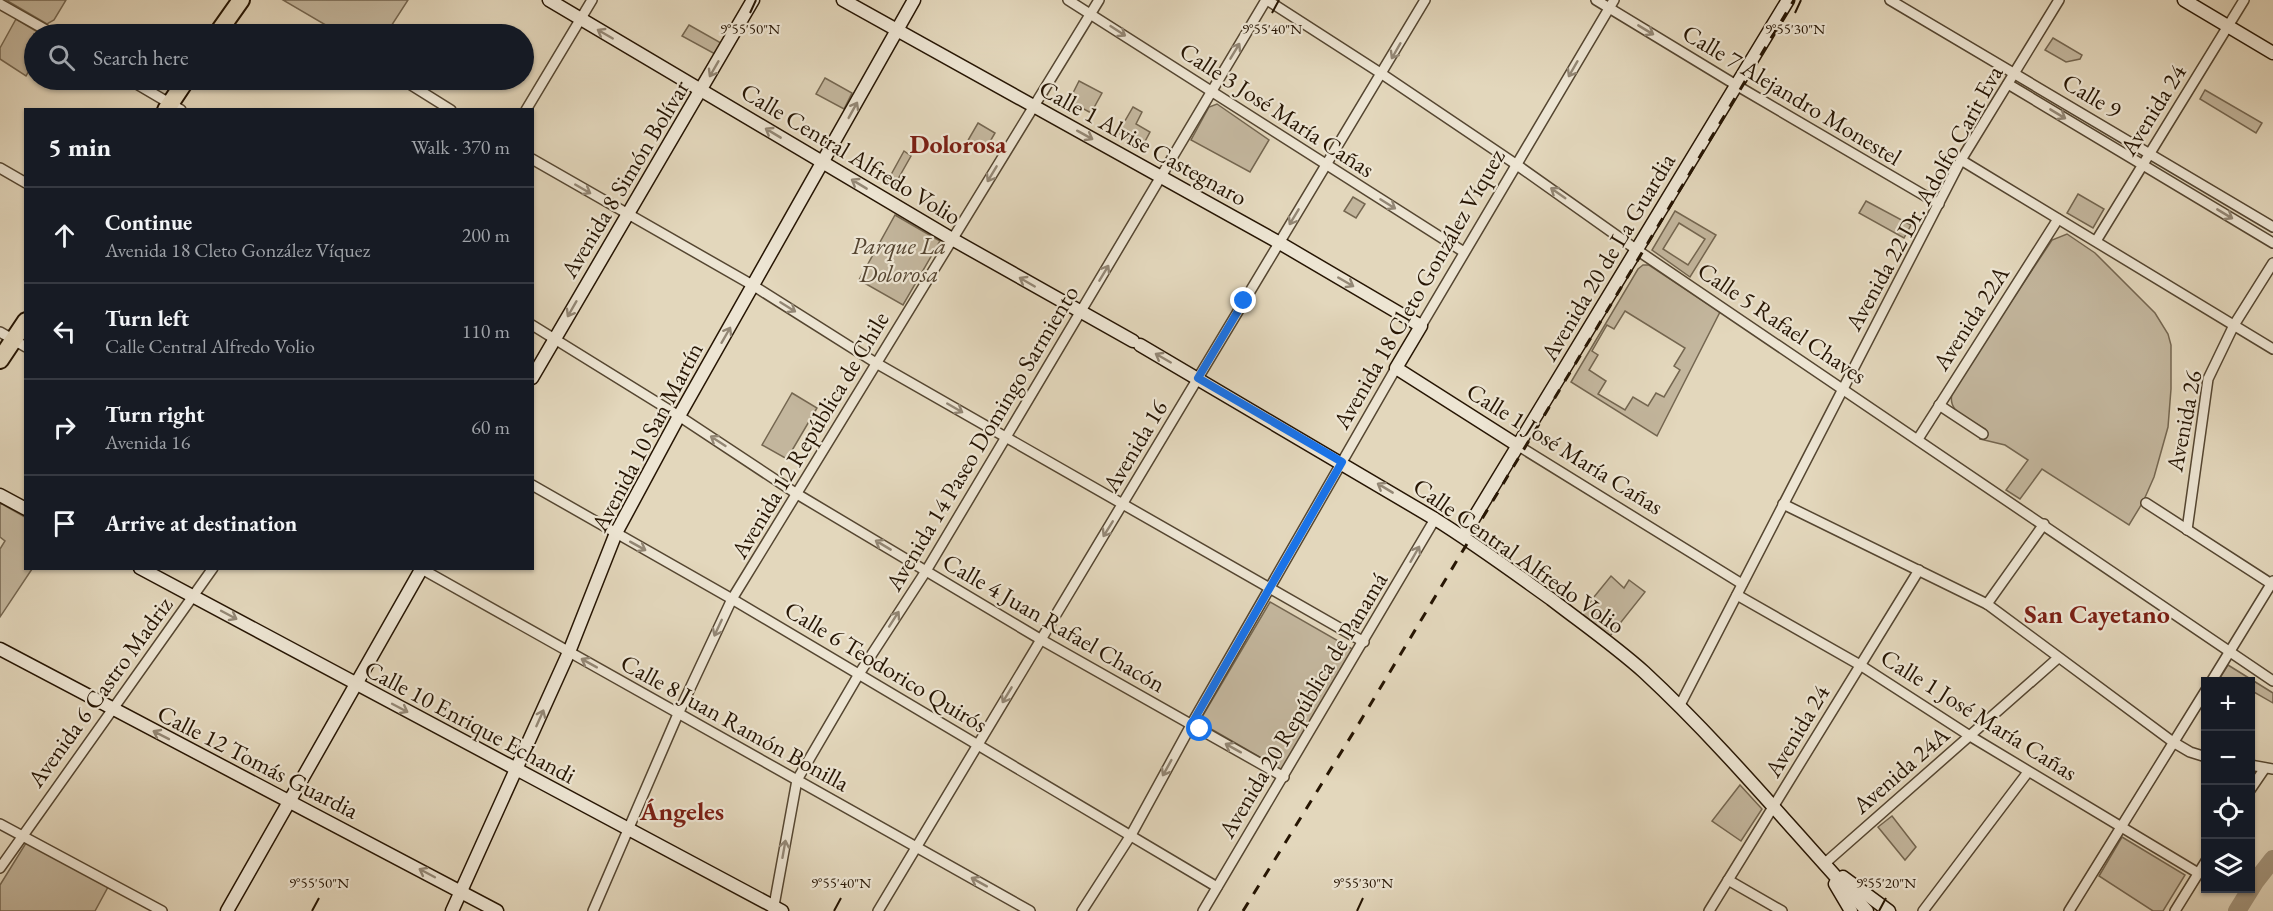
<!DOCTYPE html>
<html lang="en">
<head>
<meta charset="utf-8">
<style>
  body { margin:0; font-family:"EB Garamond",serif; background:#242831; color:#f1f3f6 }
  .controls { position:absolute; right:18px; bottom:18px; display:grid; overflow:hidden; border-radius:0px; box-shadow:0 2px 4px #0004 }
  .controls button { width:54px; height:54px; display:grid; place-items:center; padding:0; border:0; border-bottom:2px solid #363941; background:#171b24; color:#f1f3f6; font:30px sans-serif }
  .stop { position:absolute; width:18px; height:18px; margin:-14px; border:4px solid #1a73e8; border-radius:50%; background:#fff }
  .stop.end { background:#1a73e8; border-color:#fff; box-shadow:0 2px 6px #0008 }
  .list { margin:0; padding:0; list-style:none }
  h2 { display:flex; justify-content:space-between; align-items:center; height:78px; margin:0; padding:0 24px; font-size:26px }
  h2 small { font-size:20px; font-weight:400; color:#9ea1a6 }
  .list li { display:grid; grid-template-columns:39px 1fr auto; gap:18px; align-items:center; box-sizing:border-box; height:96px; padding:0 24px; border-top:2px solid #363941 }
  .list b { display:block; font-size:22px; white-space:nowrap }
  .list p { margin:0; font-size:20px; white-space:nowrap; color:#9ea1a6 }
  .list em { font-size:20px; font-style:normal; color:#9ea1a6 }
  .icon { flex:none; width:33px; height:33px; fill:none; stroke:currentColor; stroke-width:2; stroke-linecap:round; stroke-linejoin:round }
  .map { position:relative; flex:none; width:2273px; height:911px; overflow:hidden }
  .search { position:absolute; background:#171b24; box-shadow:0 2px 4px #0004; left:24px; top:24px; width:510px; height:66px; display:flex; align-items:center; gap:15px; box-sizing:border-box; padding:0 21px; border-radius:33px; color:#9ea1a6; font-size:22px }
  .panel { position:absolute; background:#171b24; box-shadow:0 2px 4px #0004; left:24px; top:108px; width:510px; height:462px; border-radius:0px }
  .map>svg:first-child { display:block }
</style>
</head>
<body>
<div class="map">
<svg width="2273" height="911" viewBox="0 0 2273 911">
  <rect width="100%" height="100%" fill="#e3d7bc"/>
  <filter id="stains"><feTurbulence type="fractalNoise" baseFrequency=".00333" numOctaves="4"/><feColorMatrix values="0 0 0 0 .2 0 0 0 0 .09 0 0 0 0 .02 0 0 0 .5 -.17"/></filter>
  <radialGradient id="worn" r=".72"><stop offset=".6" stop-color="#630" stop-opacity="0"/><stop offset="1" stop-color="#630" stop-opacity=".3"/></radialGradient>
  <!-- green -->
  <g fill="#c3b69d" stroke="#746650" stroke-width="1.5" fill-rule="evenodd">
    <polygon points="6,0 66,0 54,20 47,24"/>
    <polygon points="283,0 408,0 386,34 341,34"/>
    <polygon points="16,19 41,34 34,34 34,62 26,76 0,59 0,48"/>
    <polygon points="689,25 721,43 715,54 682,36"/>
    <polygon points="2053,38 2082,55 2080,59 2066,62 2045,50"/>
    <polygon points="825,78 852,93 844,109 816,94"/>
    <polygon points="1079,81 1102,93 1091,113 1069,101"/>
    <polygon points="2205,90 2262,123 2256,133 2200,99"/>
    <polygon points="1217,104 1269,140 1250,172 1191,140 1209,107"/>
    <polygon points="1133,107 1142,112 1136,124 1150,132 1142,147 1118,133"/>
    <polygon points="978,123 995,133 984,152 967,142"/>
    <polygon points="904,151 911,156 894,186 887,182"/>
    <polygon points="2078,194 2104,209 2093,228 2067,213"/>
    <polygon points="1353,197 1365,204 1356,218 1344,211"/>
    <polygon points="1866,201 1911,225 1904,238 1859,213"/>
    <path d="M 1675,211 L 1716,235 L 1690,277 L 1652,250 ZM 1679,223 L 1705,239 L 1688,265 L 1663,249 Z"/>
    <polygon points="895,215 940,241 903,305 859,280"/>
    <path d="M 2067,234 L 2095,253 L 2155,313 L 2168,334 L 2171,345 L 2171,389 L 2168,427 L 2154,477 L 2143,502 L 2129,525 L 2042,469 L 2020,499 L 2006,490 L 2028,460 L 2005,445 L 1980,439 L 1985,429 C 1966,417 1942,411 1955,386 L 2052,240 Z"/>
    <path d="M 1643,265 L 1649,265 L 1720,312 L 1657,436 L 1571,382 L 1638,269 ZM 1625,311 L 1685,348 L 1674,366 L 1680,370 L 1664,397 L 1656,393 L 1648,406 L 1633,397 L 1625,410 L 1598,394 L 1606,381 L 1589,370 L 1598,355 L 1592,351 L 1607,325 L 1614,329 Z"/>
    <polygon points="792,393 817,408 787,459 762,445"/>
    <polygon points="0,503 25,517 26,568 32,569 0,617 0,549 5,541 0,537"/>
    <polygon points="1611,576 1624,588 1629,580 1645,592 1610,636 1581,613"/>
    <polygon points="1270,602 1354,650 1282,770 1199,722"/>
    <polygon points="2228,665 2273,693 2273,703 2254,692 2253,694 2251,693 2250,682 2218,681"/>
    <polygon points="1740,785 1762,809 1741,841 1712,821"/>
    <polygon points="1892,816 1916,847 1905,860 1878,827"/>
    <polygon points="2122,837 2185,875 2163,911 2153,911 2099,876"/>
    <polygon points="26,843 108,887 95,911 0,911 0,885"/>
  </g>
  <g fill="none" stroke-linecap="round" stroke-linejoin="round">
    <!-- river -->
    <polyline stroke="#a3957d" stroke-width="18" points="2237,911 2255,882 2273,859"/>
    <!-- street casing -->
    <g stroke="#554631" stroke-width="12">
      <g id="street">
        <polyline points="1068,0 1464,252"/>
        <polyline points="1267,0 1382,74 1517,165 1637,250 2273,681"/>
        <polyline points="1596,0 1741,88 1939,204"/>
        <polyline points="1890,0 2273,227"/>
        <polyline points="0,4 53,34"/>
        <polyline points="130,80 181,110"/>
        <polyline points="403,80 451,110"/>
        <polyline points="2008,84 2273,243"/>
        <polyline points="526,110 592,0"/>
        <polyline points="532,159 754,286 876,363 1364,642"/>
        <polyline points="1961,160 2273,349"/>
        <polyline points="0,168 26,183"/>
        <polyline points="2096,241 2244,0"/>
        <polyline points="532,325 679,416 797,494 1040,639 1284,777"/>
        <polyline points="1421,326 1614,0"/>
        <polyline points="0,332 26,347"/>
        <polyline points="1939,405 1983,434"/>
        <polyline points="1918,439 2058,219"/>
        <polyline points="1517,445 1742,584"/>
        <polyline points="532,485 732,599 1217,887"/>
        <polyline points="2146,503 2273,585"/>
        <polyline points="1783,504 1987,604 2173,742 2190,752 2206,757"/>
        <polyline points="2187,530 2208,379 2234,325 2273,263"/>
        <polyline points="420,568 1030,911"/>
        <polyline points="1737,595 1860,665 1970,736 2198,873"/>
        <polyline points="1987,604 2044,524"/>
        <polyline points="2211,682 2273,581"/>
        <polyline points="1679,707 1961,160 2059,0"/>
        <polyline points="2250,765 2273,769"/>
        <polyline points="2250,790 2265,768"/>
        <polyline points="0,824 162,911"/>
        <polyline points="1824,864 2058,658"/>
        <polyline points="0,868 213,568"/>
        <polyline points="1728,880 1782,911"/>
        <polyline points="593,911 678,714 732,599 1099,0"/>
        <polyline points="773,911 797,780 859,674 926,571 1006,437 1266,0"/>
        <polyline points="878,911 1425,0"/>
        <polyline points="1082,911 1131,835 1195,718 1396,368"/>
        <polyline points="1203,911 1435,519"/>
        <polyline points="1709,911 1919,570"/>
        <polyline points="1923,911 2028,772"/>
        <polyline points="2069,911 2206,690"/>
        <polyline points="2175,911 2206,861"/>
      </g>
    </g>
    <!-- secondary casing -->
    <g stroke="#261503" stroke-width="15">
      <g id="secondary">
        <polyline points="549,0 952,239 1133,341"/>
        <polyline points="843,0 1278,242 1421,326 1396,368 1517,445"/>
        <polyline points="2184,0 2273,53"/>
        <path d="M 1140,345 L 1435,519 C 1475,544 1513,572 1551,599 C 1582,623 1615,646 1644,672 C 1724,746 1793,831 1867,911"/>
        <polyline points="532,378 753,0"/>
        <polyline points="0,495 26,509"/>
        <polyline points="1463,536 1788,0"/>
        <polyline points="140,568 782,911"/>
        <polyline points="0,649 497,911"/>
        <polyline points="1843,877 1889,911"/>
        <polyline points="1835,884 1851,911"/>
        <polyline points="227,911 422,568"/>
        <polyline points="452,911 569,652 616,533 679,416 914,0"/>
      </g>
    </g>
    <!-- highway casing -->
    <g stroke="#261503" stroke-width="20">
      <g id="highway">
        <polyline points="217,34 241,0"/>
        <polyline points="166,110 186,80"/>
        <polyline points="0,360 26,321"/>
      </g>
    </g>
    <!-- street -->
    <use href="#street" stroke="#ede5d3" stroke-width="9"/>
    <!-- secondary -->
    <use href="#secondary" stroke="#ede5d3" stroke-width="12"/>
    <!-- highway -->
    <use href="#highway" stroke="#e3d7bc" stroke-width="16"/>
    <!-- rail -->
    <polyline stroke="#261503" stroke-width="3" stroke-dasharray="10 10" stroke-linecap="butt" points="1243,911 1358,725 1794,0"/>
  </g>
  <!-- one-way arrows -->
  <defs><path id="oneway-shaft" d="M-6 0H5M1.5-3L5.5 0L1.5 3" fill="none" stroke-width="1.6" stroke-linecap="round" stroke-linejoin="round" transform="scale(1.5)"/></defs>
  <g stroke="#938775">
    <use href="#oneway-shaft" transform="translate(1646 30) rotate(31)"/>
    <use href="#oneway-shaft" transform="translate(1118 31) rotate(33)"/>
    <use href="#oneway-shaft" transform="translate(605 34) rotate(-150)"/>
    <use href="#oneway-shaft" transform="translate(1235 51) rotate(-59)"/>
    <use href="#oneway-shaft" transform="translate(1396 51) rotate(120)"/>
    <use href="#oneway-shaft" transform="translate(714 69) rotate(120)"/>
    <use href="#oneway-shaft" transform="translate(1573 69) rotate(120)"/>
    <use href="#oneway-shaft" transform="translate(853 110) rotate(-61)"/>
    <use href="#oneway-shaft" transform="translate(2058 114) rotate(31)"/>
    <use href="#oneway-shaft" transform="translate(773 133) rotate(-149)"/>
    <use href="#oneway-shaft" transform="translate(1085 135) rotate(29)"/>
    <use href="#oneway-shaft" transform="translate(992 174) rotate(121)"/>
    <use href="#oneway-shaft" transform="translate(859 184) rotate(-149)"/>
    <use href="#oneway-shaft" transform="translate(583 189) rotate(30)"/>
    <use href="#oneway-shaft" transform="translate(1558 193) rotate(-145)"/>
    <use href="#oneway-shaft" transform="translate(1388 204) rotate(32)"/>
    <use href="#oneway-shaft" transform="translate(2225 214) rotate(31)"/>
    <use href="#oneway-shaft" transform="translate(1294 217) rotate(121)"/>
    <use href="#oneway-shaft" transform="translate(1104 273) rotate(-59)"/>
    <use href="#oneway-shaft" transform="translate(1027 282) rotate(-150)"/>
    <use href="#oneway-shaft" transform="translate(1346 282) rotate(30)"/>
    <use href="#oneway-shaft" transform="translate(788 307) rotate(32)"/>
    <use href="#oneway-shaft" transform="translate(572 309) rotate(120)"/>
    <use href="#oneway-shaft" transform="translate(726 335) rotate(-60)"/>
    <use href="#oneway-shaft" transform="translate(1163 358) rotate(-150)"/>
    <use href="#oneway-shaft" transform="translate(955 408) rotate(30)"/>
    <use href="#oneway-shaft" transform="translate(718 441) rotate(-147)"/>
    <use href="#oneway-shaft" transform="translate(1385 488) rotate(-149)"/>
    <use href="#oneway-shaft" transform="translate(1108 529) rotate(122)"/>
    <use href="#oneway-shaft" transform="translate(883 545) rotate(-149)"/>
    <use href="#oneway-shaft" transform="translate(638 546) rotate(29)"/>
    <use href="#oneway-shaft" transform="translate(1415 554) rotate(-60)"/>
    <use href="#oneway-shaft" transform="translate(229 615) rotate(28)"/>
    <use href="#oneway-shaft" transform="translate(894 619) rotate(-57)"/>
    <use href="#oneway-shaft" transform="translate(718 628) rotate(115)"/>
    <use href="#oneway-shaft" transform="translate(589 663) rotate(-151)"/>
    <use href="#oneway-shaft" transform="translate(1007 695) rotate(121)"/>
    <use href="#oneway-shaft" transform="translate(400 708) rotate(28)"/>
    <use href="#oneway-shaft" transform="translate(540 718) rotate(-66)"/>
    <use href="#oneway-shaft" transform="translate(161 735) rotate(-153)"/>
    <use href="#oneway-shaft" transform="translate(1233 748) rotate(-151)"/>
    <use href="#oneway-shaft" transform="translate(1167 768) rotate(119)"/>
    <use href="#oneway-shaft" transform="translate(784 849) rotate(-80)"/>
    <use href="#oneway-shaft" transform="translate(427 873) rotate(-152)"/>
    <use href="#oneway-shaft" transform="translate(979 882) rotate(-151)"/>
  </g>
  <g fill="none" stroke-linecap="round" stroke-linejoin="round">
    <!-- route -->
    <polyline stroke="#1a73e8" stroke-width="8" points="1200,729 1191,725 1342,462 1198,378 1244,301"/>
  </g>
  <!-- ticks -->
  <path fill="none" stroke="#261503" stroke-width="2" d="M 750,13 L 756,0M 1272,13 L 1279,0M 1795,13 L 1801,0M 312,911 L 319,898M 834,911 L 841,898M 1357,911 L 1363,898M 1879,911 L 1886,898"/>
  <g text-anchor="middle" stroke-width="4.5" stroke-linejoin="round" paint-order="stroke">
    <!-- street labels -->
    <g font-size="24" fill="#261503" stroke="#ede5d3">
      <text transform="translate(1792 95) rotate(31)" y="8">Calle 7 Alejandro Monestel</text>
      <text transform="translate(2092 96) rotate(31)" y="8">Calle 9</text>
      <text transform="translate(1277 110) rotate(33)" y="8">Calle 3 José María Cañas</text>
      <text transform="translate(2153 110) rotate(-58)" y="8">Avenida 24</text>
      <text transform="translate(1143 143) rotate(29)" y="8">Calle 1 Alvise Castegnaro</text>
      <text transform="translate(851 154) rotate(31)" y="8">Calle Central Alfredo Volio</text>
      <text transform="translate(625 179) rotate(-59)" y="8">Avenida 8 Simón Bolívar</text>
      <text transform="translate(1924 198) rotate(-61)" y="8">Avenida 22 Dr. Adolfo Carit Eva</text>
      <text transform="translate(1608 257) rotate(-59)" y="8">Avenida 20 de La Guardia</text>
      <text transform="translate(1419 289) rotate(-60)" y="8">Avenida 18 Cleto González Víquez</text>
      <text transform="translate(1971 318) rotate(-57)" y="8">Avenida 22A</text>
      <text transform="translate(1782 323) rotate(34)" y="8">Calle 5 Rafael Chaves</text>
      <text transform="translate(2184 421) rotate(-79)" y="8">Avenida 26</text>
      <text transform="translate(810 435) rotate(-59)" y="8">Avenida 12 República de Chile</text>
      <text transform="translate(647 437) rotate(-62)" y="8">Avenida 10 San Martín</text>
      <text transform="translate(982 438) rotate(-59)" y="8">Avenida 14 Paseo Domingo Sarmiento</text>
      <text transform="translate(1135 446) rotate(-59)" y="8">Avenida 16</text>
      <text transform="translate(1565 449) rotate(32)" y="8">Calle 1 José María Cañas</text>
      <text transform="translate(1519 556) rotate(35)" y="8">Calle Central Alfredo Volio</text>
      <text transform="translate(1054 623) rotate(30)" y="8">Calle 4 Juan Rafael Chacón</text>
      <text transform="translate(886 667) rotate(31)" y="8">Calle 6 Teodorico Quirós</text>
      <text transform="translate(100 692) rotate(-54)" y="8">Avenida 6 Castro Madriz</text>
      <text transform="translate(1303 705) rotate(-59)" y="8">Avenida 20 República de Panamá</text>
      <text transform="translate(1979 715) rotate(32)" y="8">Calle 1 José María Cañas</text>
      <text transform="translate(470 722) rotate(28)" y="8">Calle 10 Enrique Echandi</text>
      <text transform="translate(735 723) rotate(29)" y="8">Calle 8 Juan Ramón Bonilla</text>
      <text transform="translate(1797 731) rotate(-59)" y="8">Avenida 24</text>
      <text transform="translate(258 762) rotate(27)" y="8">Calle 12 Tomás Guardia</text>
      <text transform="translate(1901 770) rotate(-41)" y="8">Avenida 24A</text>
    </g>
    <!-- park labels -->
    <g font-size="24" font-style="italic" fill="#554531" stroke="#ede5d3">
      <text x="899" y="254">Parque La<tspan x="899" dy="28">Dolorosa</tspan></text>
    </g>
    <!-- neighbourhood labels -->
    <g font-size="26" font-weight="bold" fill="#7a1f14" stroke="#ede5d3">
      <text x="958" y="153">Dolorosa</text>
      <text x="2097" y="623">San Cayetano</text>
      <text x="682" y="820">Ángeles</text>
    </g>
  </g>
  <g font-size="15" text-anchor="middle" fill="#261503" stroke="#ede5d3" stroke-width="4.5" stroke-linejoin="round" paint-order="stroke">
    <text x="750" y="34">9°55'50"N</text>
    <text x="1272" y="34">9°55'40"N</text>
    <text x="1795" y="34">9°55'30"N</text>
    <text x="319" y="888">9°55'50"N</text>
    <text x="841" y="888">9°55'40"N</text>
    <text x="1363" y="888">9°55'30"N</text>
    <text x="1886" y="888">9°55'20"N</text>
  </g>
  <rect width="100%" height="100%" filter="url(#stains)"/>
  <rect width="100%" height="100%" fill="url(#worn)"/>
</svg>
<div class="controls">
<button>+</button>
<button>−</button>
<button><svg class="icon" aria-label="locate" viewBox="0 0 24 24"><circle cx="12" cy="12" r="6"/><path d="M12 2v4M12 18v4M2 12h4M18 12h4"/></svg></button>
<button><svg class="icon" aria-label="layers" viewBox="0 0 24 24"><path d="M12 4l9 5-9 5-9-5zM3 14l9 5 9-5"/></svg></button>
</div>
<div class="stop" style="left:1200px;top:729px"></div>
<div class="stop end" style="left:1244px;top:301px"></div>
<div class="search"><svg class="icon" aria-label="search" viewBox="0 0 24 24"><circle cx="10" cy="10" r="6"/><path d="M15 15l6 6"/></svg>Search here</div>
<section class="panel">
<h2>5 min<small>Walk · 370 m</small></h2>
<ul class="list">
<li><svg class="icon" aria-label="ahead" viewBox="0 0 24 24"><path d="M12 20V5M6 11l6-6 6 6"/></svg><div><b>Continue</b><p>Avenida 18 Cleto González Víquez</p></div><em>200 m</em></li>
<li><svg class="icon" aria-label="left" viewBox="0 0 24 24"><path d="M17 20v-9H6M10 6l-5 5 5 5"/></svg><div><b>Turn left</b><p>Calle Central Alfredo Volio</p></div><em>110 m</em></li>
<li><svg class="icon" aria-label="right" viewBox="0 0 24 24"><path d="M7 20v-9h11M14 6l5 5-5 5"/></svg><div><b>Turn right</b><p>Avenida 16</p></div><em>60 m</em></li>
<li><svg class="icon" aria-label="arrive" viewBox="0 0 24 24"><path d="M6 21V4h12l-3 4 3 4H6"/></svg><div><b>Arrive at destination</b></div></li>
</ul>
</section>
</div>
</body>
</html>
